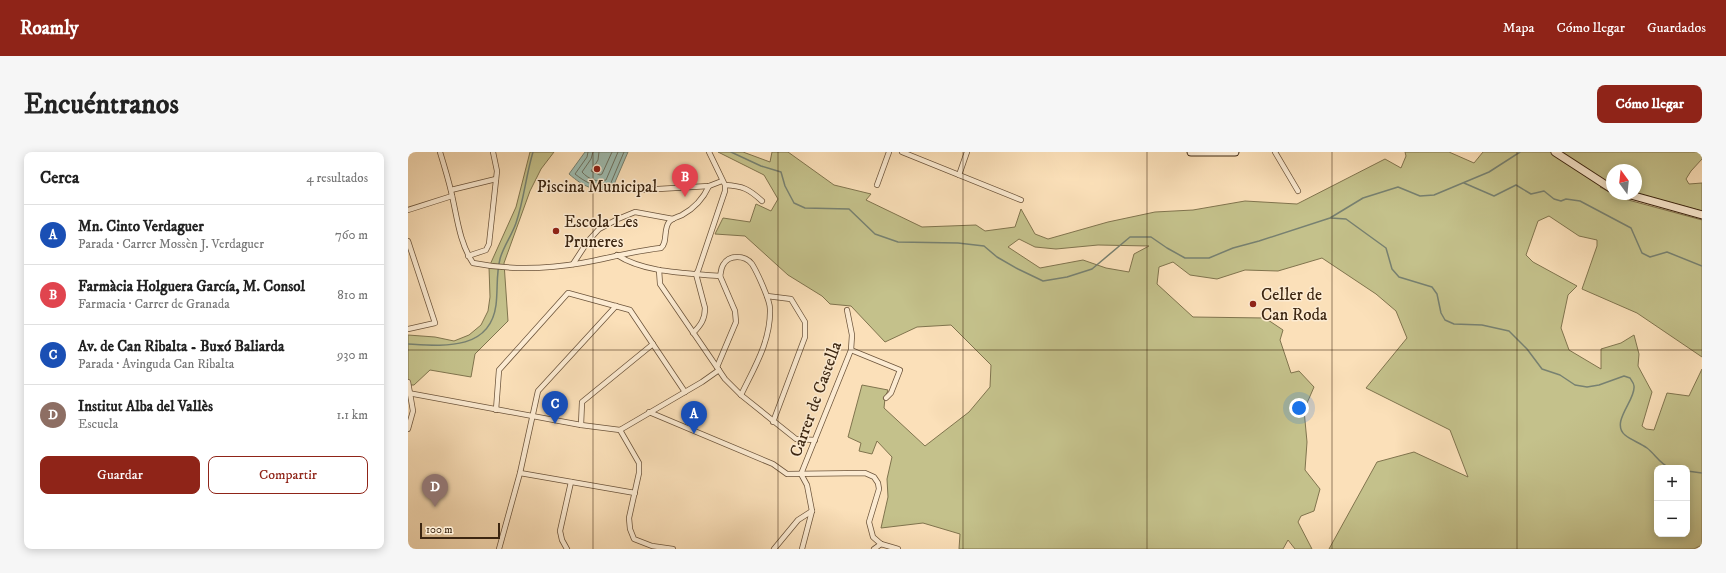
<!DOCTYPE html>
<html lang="es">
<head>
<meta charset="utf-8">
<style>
  body { margin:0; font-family:"IM FELL DW Pica",serif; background:#f6f6f6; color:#222 }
  .controls { position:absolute; right:12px; bottom:12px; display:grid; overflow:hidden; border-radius:8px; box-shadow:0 2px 10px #0003 }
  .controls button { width:36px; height:36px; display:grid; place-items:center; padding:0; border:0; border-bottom:1px solid #e0e0e0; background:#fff; color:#222; font:20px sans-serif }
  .compass { position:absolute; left:1198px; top:12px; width:36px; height:36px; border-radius:50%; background:#fff; box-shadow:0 2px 10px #0003; rotate:345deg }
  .scale { position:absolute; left:12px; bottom:10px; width:80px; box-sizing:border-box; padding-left:4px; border:2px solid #3c2611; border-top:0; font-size:11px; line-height:14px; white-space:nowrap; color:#3c2611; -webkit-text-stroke:3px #fcebd2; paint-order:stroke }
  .you { position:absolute; left:891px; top:256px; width:14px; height:14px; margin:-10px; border:3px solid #fff; border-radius:50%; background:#1a73e8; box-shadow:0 0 0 6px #1a73e833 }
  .badge { display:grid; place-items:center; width:26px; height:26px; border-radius:50%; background:#8f2418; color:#fff; font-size:13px; font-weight:700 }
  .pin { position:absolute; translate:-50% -33px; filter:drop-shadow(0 1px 2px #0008) }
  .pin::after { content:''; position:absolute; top:21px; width:14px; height:12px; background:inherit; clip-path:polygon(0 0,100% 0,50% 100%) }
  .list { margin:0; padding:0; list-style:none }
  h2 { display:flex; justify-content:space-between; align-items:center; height:52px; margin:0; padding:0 16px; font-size:17px }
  h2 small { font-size:13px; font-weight:400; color:#767676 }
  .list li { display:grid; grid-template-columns:26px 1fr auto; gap:12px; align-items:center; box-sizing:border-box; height:60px; padding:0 16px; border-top:1px solid #e0e0e0 }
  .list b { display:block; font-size:15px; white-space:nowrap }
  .list p { margin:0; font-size:13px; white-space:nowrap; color:#767676 }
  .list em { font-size:13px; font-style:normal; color:#767676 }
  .actions { display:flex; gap:8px; padding:12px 16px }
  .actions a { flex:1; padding:9px 0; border:1px solid #8f2418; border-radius:8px; text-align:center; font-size:14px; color:#8f2418 }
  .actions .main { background:#8f2418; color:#fff }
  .map { position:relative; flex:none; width:1294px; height:397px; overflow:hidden; border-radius:8px }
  header { display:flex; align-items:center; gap:24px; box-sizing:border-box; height:56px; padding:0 20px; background:#8f2418; color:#fff }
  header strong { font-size:19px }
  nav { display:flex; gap:22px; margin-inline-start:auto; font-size:14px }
  .intro { display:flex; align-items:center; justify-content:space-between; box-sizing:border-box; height:96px; padding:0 24px }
  h1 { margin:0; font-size:28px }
  .button { padding:10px 18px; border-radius:8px; background:#8f2418; color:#fff; font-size:14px; font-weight:700 }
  main { display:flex; gap:24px; padding:0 24px }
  aside { flex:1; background:#fff; border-radius:8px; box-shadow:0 2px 10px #0003 }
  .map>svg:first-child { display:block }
</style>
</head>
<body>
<header>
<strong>Roamly</strong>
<nav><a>Mapa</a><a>Cómo llegar</a><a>Guardados</a></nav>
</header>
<div class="intro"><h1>Encuéntranos</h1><a class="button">Cómo llegar</a></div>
<main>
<aside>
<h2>Cerca<small>4 resultados</small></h2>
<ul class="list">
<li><span class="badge" style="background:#1a4fb4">A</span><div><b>Mn. Cinto Verdaguer</b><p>Parada · Carrer Mossèn J. Verdaguer</p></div><em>760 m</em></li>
<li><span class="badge" style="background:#e0444e">B</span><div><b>Farmàcia Holguera García, M. Consol</b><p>Farmacia · Carrer de Granada</p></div><em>810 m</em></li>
<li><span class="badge" style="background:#1a4fb4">C</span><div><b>Av. de Can Ribalta - Buxó Baliarda</b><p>Parada · Avinguda Can Ribalta</p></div><em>930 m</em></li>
<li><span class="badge" style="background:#8d6e63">D</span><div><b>Institut Alba del Vallès</b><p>Escuela</p></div><em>1.1 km</em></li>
</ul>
<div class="actions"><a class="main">Guardar</a><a>Compartir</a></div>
</aside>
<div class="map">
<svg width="1294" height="397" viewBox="0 0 1294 397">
  <rect width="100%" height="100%" fill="#fbe0b9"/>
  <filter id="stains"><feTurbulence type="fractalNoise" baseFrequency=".005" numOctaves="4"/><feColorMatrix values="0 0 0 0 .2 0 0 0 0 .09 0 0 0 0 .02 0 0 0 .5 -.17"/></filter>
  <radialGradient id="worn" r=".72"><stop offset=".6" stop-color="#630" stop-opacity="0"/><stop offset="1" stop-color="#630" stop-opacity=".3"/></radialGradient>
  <!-- green -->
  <g fill="#c4c18b" stroke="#80744e" fill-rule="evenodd">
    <polygon points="122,0 146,0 133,17 122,39 96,111 100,169 67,202 63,225 22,218 6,233 0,233 0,183 27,185 46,189 61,183 73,173 80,159 82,145 81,115 108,55"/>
    <path d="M 310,0 L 335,0 L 362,10 L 364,0 L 380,0 L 426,33 L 463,42 L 458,48 L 514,75 L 568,73 L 577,79 L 607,75 L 613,57 L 627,82 L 640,87 L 700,70 L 747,60 L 785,58 L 837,49 L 889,52 L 977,7 L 993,16 L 998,4 L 997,0 L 1041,0 L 1066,11 L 1075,0 L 1294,0 L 1294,7 L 1283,19 L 1278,27 L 1281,32 L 1294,31 L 1294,59 L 1228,41 L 1228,18 L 1204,18 L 1204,36 L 1192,35 L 1213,46 L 1294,68 L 1294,205 L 1229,161 L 1174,137 L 1189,94 L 1189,88 L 1171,84 L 1141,64 L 1130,69 L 1118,103 L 1125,110 L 1169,134 L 1160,143 L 1153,176 L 1161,198 L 1193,217 L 1193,197 L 1213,191 L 1226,183 L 1231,202 L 1230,214 L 1244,240 L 1234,274 L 1238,277 L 1246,278 L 1259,241 L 1281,244 L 1294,217 L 1294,393 L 1286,397 L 921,397 L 969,310 L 1006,300 L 1060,325 L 1042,278 L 958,236 L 999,186 L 988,159 L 968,142 L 914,106 L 870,119 L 837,118 L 809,127 L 782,123 L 765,110 L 751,115 L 749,132 L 785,165 L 857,166 L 875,178 L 872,188 L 883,221 L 891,219 L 906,235 L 896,258 L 899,290 L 897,318 L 912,337 L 906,359 L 893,364 L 890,370 L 904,397 L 887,397 L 880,388 L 875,397 L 551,397 L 552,382 L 515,371 L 473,376 L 480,345 L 479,327 L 484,305 L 469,289 L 464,302 L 451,299 L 453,291 L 440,285 L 454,233 L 480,238 L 477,246 L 476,256 L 517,294 L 561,260 L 582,235 L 583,213 L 543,173 L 509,175 L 477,190 L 443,154 L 422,152 L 414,144 L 380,123 L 337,84 L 307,82 L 315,66 L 342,70 L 348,52 L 363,59 L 370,47 L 356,23 ZM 611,87 L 627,95 L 648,97 L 690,93 L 741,94 L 726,102 L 721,120 L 698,116 L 675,108 L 632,116 L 600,95 ZM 1249,316 L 1279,316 L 1279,382 L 1249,382 Z"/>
  </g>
  <!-- water -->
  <path fill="#9fbdb1" stroke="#778171" d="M 177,0 L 220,0 L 204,37 C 185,39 176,35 161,22 Z"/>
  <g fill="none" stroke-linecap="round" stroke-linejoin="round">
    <!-- shore -->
    <g stroke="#6e7261" stroke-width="1">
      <path d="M 180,0 L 179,5 L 167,22 C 177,30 189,37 202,33 L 216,0"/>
      <path d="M 185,0 L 183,7 L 174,20 C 180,27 190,31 198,28 L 210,0"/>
      <polyline points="191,0 190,8 183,19 192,23 194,22 204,0"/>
    </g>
    <!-- stream -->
    <g stroke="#778171" stroke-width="1.5">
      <polyline points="323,0 353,14 373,20 377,34 386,51 397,56 441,57 467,82 490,90 550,91 576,94 589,105 610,117 635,129 659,125 684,117 722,85 743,85 759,96 777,106 801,106 825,96 851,89 922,66 955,46 990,35 1012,44 1026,43 1081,20 1112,0"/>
      <polyline points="1056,31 1086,44 1108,33 1123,42 1136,39 1146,47 1153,49 1158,47 1172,49 1223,76 1234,101 1242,105 1259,100 1294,114"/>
      <path d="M 923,66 L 938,67 L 978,96 L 984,117 L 991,125 L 1024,135 L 1029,142 L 1033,161 L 1037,168 L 1046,172 L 1074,173 L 1101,179 L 1119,197 L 1134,217 L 1152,223 L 1167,233 L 1179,235 L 1191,233 L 1216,224 L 1222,226 C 1223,228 1226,231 1226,234 C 1228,248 1202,270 1217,283 C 1223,288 1232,291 1239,296 C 1247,302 1252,312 1262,316"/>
      <path d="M 0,192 C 35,194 82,199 88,153 C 90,137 88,122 92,107 C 95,95 104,83 108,71 C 116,48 118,23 125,0"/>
      <polyline points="1279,319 1294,321"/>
    </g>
    <!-- street casing -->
    <g stroke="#6c543b" stroke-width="6">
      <g id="street">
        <path d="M 32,0 C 36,13 40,26 43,39 C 49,64 51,90 65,111 C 100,118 139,117 174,111 C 201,106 226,99 253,96 C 260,90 255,78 261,70 C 264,66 270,65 274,63 C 287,56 295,47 301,34"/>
        <polyline points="301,0 316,31"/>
        <polyline points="494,0 613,48"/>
        <polyline points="867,0 890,39"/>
        <polyline points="551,23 559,0"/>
        <path d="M 317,33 C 335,34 341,37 354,49"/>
        <polyline points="469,33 481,0"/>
        <polyline points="43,38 88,27"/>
        <polyline points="233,38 301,34 314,29"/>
        <polyline points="0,58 44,44"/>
        <polyline points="0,89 27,171 0,177"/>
        <path d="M 209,103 C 236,121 280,121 312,124"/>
        <polyline points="60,104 78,98 81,92 89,19 85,0"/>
        <polyline points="165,112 180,89 191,77 210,67 227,60 265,67"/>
        <polyline points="251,118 252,132 317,227 333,243 388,287 407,288"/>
        <polyline points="288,122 290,119 317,39 317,33"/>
        <path d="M 312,124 C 313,121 313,116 315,113 C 321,102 337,103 344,112 C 349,120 362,148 362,157 C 363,189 346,216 333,243"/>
        <polyline points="359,144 383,147 397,170 397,185 365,270"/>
        <path d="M 285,181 C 293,173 297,167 297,156 L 288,122"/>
        <polyline points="443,198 492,218 483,241 478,246"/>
        <polyline points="309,215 328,170 327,159 312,124"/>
        <polyline points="0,230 5,259 0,277"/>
        <polyline points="0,241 173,273 212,278 294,230 311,218"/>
        <polyline points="88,258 91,218 160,141 222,158 277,240"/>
        <polyline points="241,260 365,312 379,322 457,321 466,325 470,331 471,337 461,370 465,385 473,392 490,397"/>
        <polyline points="173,273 174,250 245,192"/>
        <polyline points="212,278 231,311 231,321 221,366 222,377 226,387 244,394 265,397"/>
        <polyline points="112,321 227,341"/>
        <polyline points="393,322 443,198 444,183 439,158"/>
        <polyline points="393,322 399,333 404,359 394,397"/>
        <polyline points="91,397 112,321 130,239 208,154"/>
        <polyline points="159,397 154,388 152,379 163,330"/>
        <polyline points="366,397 390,368 404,359"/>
        <polyline points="466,397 473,392"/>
      </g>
    </g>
    <!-- secondary casing -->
    <g stroke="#3c2611" stroke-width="9">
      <g id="secondary">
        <polyline points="783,0 827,0"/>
        <polyline points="1147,0 1204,37"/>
        <polyline points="1219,42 1294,63"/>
      </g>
    </g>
    <!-- street -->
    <use href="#street" stroke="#fcebd2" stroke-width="4.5"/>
    <!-- secondary -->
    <use href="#secondary" stroke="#fcebd2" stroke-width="7"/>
  </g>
  <!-- grid -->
  <path fill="none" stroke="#3c2611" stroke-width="1" stroke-opacity="0.55" d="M 185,0 L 185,397M 370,0 L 370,397M 555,0 L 555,397M 739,0 L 739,397M 924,0 L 924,397M 1109,0 L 1109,397M 0,198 L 1294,198"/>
  <!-- markers -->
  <g fill="#8f2418" stroke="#fcebd2" stroke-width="1.5">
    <circle cx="189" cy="17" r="4"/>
    <circle cx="148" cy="79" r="4"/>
    <circle cx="845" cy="152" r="4"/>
  </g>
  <g text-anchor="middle" stroke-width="3" stroke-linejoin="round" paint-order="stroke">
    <!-- poi labels -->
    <g font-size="17" fill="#3c2611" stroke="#fcebd2" text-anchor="start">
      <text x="189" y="40" text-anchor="middle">Piscina Municipal</text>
      <text x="156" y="75">Escola Les<tspan x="156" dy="20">Pruneres</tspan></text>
      <text x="853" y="148">Celler de<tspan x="853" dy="20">Can Roda</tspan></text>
    </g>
    <!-- street labels -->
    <g font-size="17" fill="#3c2611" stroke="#fcebd2">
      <text transform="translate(407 247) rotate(-70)" y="6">Carrer de Castella</text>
    </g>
  </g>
  <rect width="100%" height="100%" filter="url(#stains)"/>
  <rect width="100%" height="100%" fill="url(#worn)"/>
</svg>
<div class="controls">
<button>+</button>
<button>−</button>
</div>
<svg class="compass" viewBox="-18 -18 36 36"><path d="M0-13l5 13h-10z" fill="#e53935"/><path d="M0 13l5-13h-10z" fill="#767676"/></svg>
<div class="scale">100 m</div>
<div class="you"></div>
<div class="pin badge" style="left:286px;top:282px;background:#1a4fb4">A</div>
<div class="pin badge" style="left:277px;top:45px;background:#e0444e">B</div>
<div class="pin badge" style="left:147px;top:272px;background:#1a4fb4">C</div>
<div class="pin badge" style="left:27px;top:355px;background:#8d6e63">D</div>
</div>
</main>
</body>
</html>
